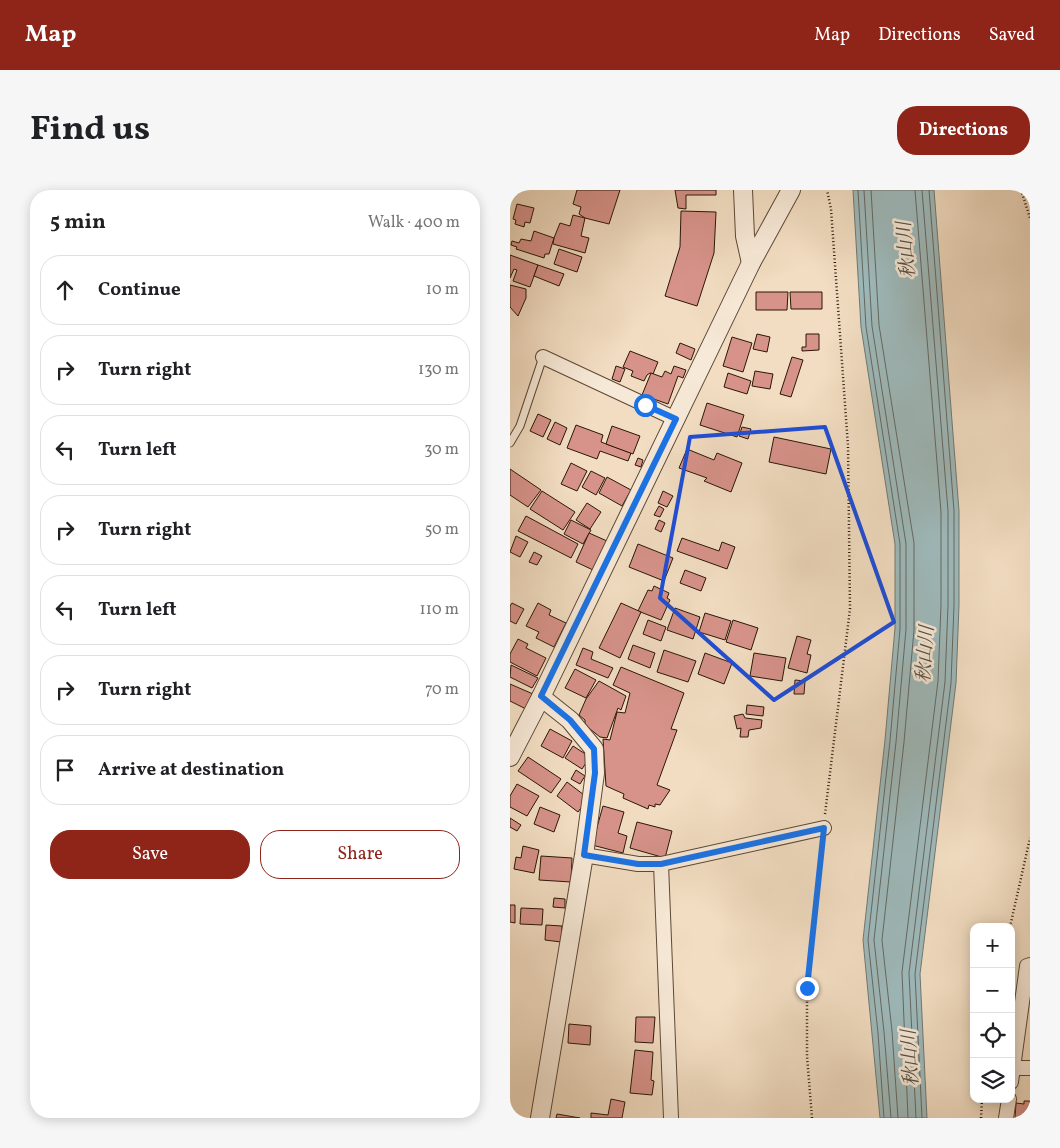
<!DOCTYPE html>
<html lang="en">
<head>
<meta charset="utf-8">
<style>
  body { margin:0; font-family:Vollkorn,"Noto Serif JP",serif; background:#f6f6f6; color:#202124 }
  .controls { position:absolute; right:15px; bottom:15px; display:grid; overflow:hidden; border-radius:10px; box-shadow:0 2px 12px #0003 }
  .controls button { width:45px; height:45px; display:grid; place-items:center; padding:0; border:0; border-bottom:1px solid #e0e0e0; background:#fff; color:#202124; font:25px sans-serif }
  .stop { position:absolute; width:15px; height:15px; margin:-11px; border:4px solid #1a73e8; border-radius:50%; background:#fff }
  .stop.end { background:#1a73e8; border-color:#fff; box-shadow:0 1px 5px #0008 }
  .list { margin:0; padding:0; list-style:none }
  h2 { display:flex; justify-content:space-between; align-items:center; height:65px; margin:0; padding:0 20px; font-size:21px }
  h2 small { font-size:16px; font-weight:400; color:#757577 }
  .list li { display:grid; grid-template-columns:32px 1fr auto; gap:15px; align-items:center; box-sizing:border-box; height:70px; margin:0 10px 10px; padding:0 10px; border:1px solid #e0e0e0; border-radius:20px }
  .list b { display:block; font-size:19px; white-space:nowrap }
  .list em { font-size:16px; font-style:normal; color:#757577 }
  .actions { display:flex; gap:10px; padding:15px 20px }
  .actions a { flex:1; padding:11px 0; border:1px solid #8f2418; border-radius:20px; text-align:center; font-size:18px; color:#8f2418 }
  .actions .main { background:#8f2418; color:#fff }
  .icon { flex:none; width:28px; height:28px; fill:none; stroke:currentColor; stroke-width:2; stroke-linecap:round; stroke-linejoin:round }
  .map { position:relative; flex:none; width:520px; height:928px; overflow:hidden; border-radius:20px }
  header { display:flex; align-items:center; gap:30px; box-sizing:border-box; height:70px; padding:0 25px; background:#8f2418; color:#fff }
  header strong { font-size:24px }
  nav { display:flex; gap:28px; margin-inline-start:auto; font-size:18px }
  .intro { display:flex; align-items:center; justify-content:space-between; box-sizing:border-box; height:120px; padding:0 30px }
  h1 { margin:0; font-size:35px }
  .button { padding:12px 22px; border-radius:20px; background:#8f2418; color:#fff; font-size:18px; font-weight:700 }
  main { display:flex; gap:30px; padding:0 30px }
  aside { flex:1; background:#fff; border-radius:20px; box-shadow:0 2px 12px #0003 }
  .map>svg:first-child { display:block }
</style>
</head>
<body>
<header>
<strong>Map</strong>
<nav><a>Map</a><a>Directions</a><a>Saved</a></nav>
</header>
<div class="intro"><h1>Find us</h1><a class="button">Directions</a></div>
<main>
<aside>
<h2>5 min<small>Walk · 400 m</small></h2>
<ul class="list">
<li><svg class="icon" aria-label="ahead" viewBox="0 0 24 24"><path d="M12 20V5M6 11l6-6 6 6"/></svg><div><b>Continue</b></div><em>10 m</em></li>
<li><svg class="icon" aria-label="right" viewBox="0 0 24 24"><path d="M7 20v-9h11M14 6l5 5-5 5"/></svg><div><b>Turn right</b></div><em>130 m</em></li>
<li><svg class="icon" aria-label="left" viewBox="0 0 24 24"><path d="M17 20v-9H6M10 6l-5 5 5 5"/></svg><div><b>Turn left</b></div><em>30 m</em></li>
<li><svg class="icon" aria-label="right" viewBox="0 0 24 24"><path d="M7 20v-9h11M14 6l5 5-5 5"/></svg><div><b>Turn right</b></div><em>50 m</em></li>
<li><svg class="icon" aria-label="left" viewBox="0 0 24 24"><path d="M17 20v-9H6M10 6l-5 5 5 5"/></svg><div><b>Turn left</b></div><em>110 m</em></li>
<li><svg class="icon" aria-label="right" viewBox="0 0 24 24"><path d="M7 20v-9h11M14 6l5 5-5 5"/></svg><div><b>Turn right</b></div><em>70 m</em></li>
<li><svg class="icon" aria-label="arrive" viewBox="0 0 24 24"><path d="M6 21V4h12l-3 4 3 4H6"/></svg><div><b>Arrive at destination</b></div></li>
</ul>
<div class="actions"><a class="main">Save</a><a>Share</a></div>
</aside>
<div class="map">
<svg width="520" height="928" viewBox="0 0 520 928">
  <rect width="100%" height="100%" fill="#f2ddc2"/>
  <filter id="stains"><feTurbulence type="fractalNoise" baseFrequency=".004" numOctaves="4"/><feColorMatrix values="0 0 0 0 .2 0 0 0 0 .09 0 0 0 0 .02 0 0 0 .5 -.17"/></filter>
  <radialGradient id="worn" r=".72"><stop offset=".6" stop-color="#630" stop-opacity="0"/><stop offset="1" stop-color="#630" stop-opacity=".3"/></radialGradient>
  <!-- water -->
  <polygon fill="#9ebabc" stroke="#707874" points="343,0 424,0 449,321 449,415 446,493 410,784 417,928 370,928 353,750 375,550 385,438 385,354 351,137"/>
  <g fill="none" stroke-linecap="round" stroke-linejoin="round">
    <!-- shore -->
    <g stroke="#646862" stroke-width="1">
      <polyline points="348,0 356,137 390,354 390,439 380,551 358,750 368,843 374,928"/>
      <polyline points="354,0 362,136 396,354 396,439 386,552 364,750 374,842 381,928"/>
      <polyline points="361,0 369,135 404,353 404,440 394,552 372,750 382,841 388,928"/>
      <polyline points="398,928 392,782 428,491 431,415 431,322 405,0"/>
      <polyline points="406,928 399,783 435,492 438,415 438,321 412,0"/>
      <polyline points="412,928 405,784 441,493 444,415 444,321 419,0"/>
    </g>
  </g>
  <!-- building -->
  <g fill="#d7938a" stroke="#2b1608">
    <polygon points="67,0 110,0 99,34 75,28 69,24 71,17 63,14"/>
    <polygon points="165,0 206,0 206,5 176,5 176,19 168,18"/>
    <polygon points="7,14 24,18 20,33 15,32 14,37 5,34 6,30 3,29"/>
    <polygon points="171,21 206,22 204,63 187,116 155,106 170,57"/>
    <polygon points="63,25 75,28 71,46 79,48 75,63 43,54 44,48 50,33 60,36"/>
    <polygon points="24,41 44,48 39,64 35,64 34,68 6,59 7,57 1,55 2,51 9,53 11,49 21,51"/>
    <polygon points="49,59 72,67 67,82 44,74"/>
    <polygon points="0,65 28,75 20,97 3,91 7,80 4,79 0,88"/>
    <polygon points="28,75 54,84 49,96 24,86"/>
    <polygon points="0,95 16,99 16,108 8,126 0,117"/>
    <polygon points="246,102 278,102 277,120 246,120"/>
    <polygon points="280,102 312,102 312,119 281,119"/>
    <polygon points="247,144 260,147 257,162 243,159"/>
    <polygon points="296,144 309,144 309,160 292,161 292,157 296,157"/>
    <polygon points="222,147 242,153 233,182 213,176"/>
    <polygon points="170,153 185,159 181,170 166,163"/>
    <polygon points="120,161 148,172 143,184 140,183 137,185 134,191 121,186 123,181 113,177"/>
    <polygon points="282,167 293,170 281,207 270,204"/>
    <polygon points="106,176 115,179 110,192 102,189"/>
    <polygon points="164,176 176,180 173,188 168,186 158,214 132,205 141,183 152,187 155,181 161,184"/>
    <polygon points="245,181 263,184 260,199 242,196"/>
    <polygon points="218,183 241,191 237,204 214,197"/>
    <polygon points="197,213 234,225 227,247 190,235"/>
    <polygon points="28,224 41,230 33,247 20,241"/>
    <polygon points="45,232 57,238 50,255 37,249"/>
    <polygon points="66,235 93,245 91,252 121,263 118,271 90,261 87,269 57,258"/>
    <polygon points="102,236 130,246 123,264 96,254"/>
    <polygon points="232,237 241,239 238,249 229,246"/>
    <polygon points="264,247 321,259 316,284 259,272"/>
    <polygon points="177,259 204,270 207,263 232,273 221,302 194,291 197,288 169,278"/>
    <polygon points="128,268 133,270 131,277 125,275"/>
    <polygon points="61,273 77,281 67,301 51,294"/>
    <polygon points="0,279 31,300 18,317 0,305"/>
    <polygon points="81,281 95,288 86,305 72,297"/>
    <polygon points="97,287 121,300 112,316 89,303"/>
    <polygon points="32,301 65,322 53,340 20,319"/>
    <polygon points="153,301 163,306 157,317 148,313"/>
    <polygon points="77,313 91,322 80,339 66,330"/>
    <polygon points="149,316 154,319 150,327 144,325"/>
    <polygon points="16,326 68,354 61,368 8,341"/>
    <polygon points="61,330 81,340 73,354 54,344"/>
    <polygon points="149,330 155,333 151,342 145,339"/>
    <polygon points="79,343 97,351 83,380 66,372"/>
    <polygon points="6,346 18,352 10,367 0,362"/>
    <polygon points="172,348 209,361 212,352 225,357 217,379 167,361"/>
    <polygon points="128,354 163,368 154,391 119,377"/>
    <polygon points="24,362 32,366 27,375 19,372"/>
    <polygon points="175,380 196,388 191,401 170,393"/>
    <polygon points="144,396 159,403 157,408 160,410 151,430 128,421 138,400 142,401"/>
    <polygon points="2,413 14,419 6,434 0,431 0,416"/>
    <polygon points="28,413 41,420 39,425 56,433 44,457 26,448 29,442 16,436"/>
    <polygon points="111,413 131,422 110,468 89,458"/>
    <polygon points="165,418 190,427 183,449 157,440"/>
    <polygon points="195,423 221,431 215,450 189,442"/>
    <polygon points="138,430 156,437 151,451 133,444"/>
    <polygon points="223,430 248,438 241,460 216,452"/>
    <polygon points="287,446 301,450 297,464 301,465 297,483 278,478"/>
    <polygon points="8,449 18,454 16,458 36,468 27,486 0,472 0,464"/>
    <polygon points="123,455 145,463 140,478 118,469"/>
    <polygon points="73,458 83,462 81,469 103,478 98,488 66,475"/>
    <polygon points="154,460 186,471 178,492 147,482"/>
    <polygon points="195,463 222,473 214,494 188,484"/>
    <polygon points="244,463 276,468 272,491 240,486"/>
    <polygon points="1,475 28,488 22,498 0,487"/>
    <polygon points="111,477 174,503 161,539 167,540 147,595 160,600 150,615 145,614 145,617 139,615 138,619 113,608 114,604 96,596 93,549 100,550 107,522 115,523 120,503 103,495"/>
    <polygon points="65,479 86,490 76,508 55,498"/>
    <polygon points="285,490 295,491 294,504 284,504"/>
    <polygon points="89,491 116,506 111,520 108,518 97,548 90,547 75,535 75,530 69,525 76,509"/>
    <polygon points="0,494 23,504 16,519 0,511"/>
    <polygon points="237,515 254,517 253,526 236,524"/>
    <polygon points="233,524 235,528 252,530 251,538 239,540 238,547 230,547 231,538 227,539 224,526"/>
    <polygon points="40,539 62,551 53,568 31,556"/>
    <polygon points="63,556 80,567 72,579 55,568"/>
    <polygon points="18,567 51,589 41,603 8,581"/>
    <polygon points="66,580 75,586 70,594 61,589"/>
    <polygon points="57,592 78,608 68,622 47,606"/>
    <polygon points="7,594 29,606 17,626 0,617 0,606"/>
    <polygon points="93,616 114,622 108,643 117,646 113,663 82,655"/>
    <polygon points="30,617 50,625 44,642 24,634"/>
    <polygon points="0,628 11,635 7,641 0,637"/>
    <polygon points="127,632 162,641 155,668 120,658"/>
    <polygon points="13,656 29,660 24,683 4,679 6,667 11,668"/>
    <polygon points="31,666 62,668 61,692 29,690"/>
    <polygon points="44,708 55,709 55,718 43,717"/>
    <polygon points="0,715 5,715 5,733 0,732"/>
    <polygon points="11,718 33,719 32,735 10,734"/>
    <polygon points="36,735 52,736 51,752 35,750"/>
    <polygon points="126,827 145,827 143,853 125,852"/>
    <polygon points="59,834 81,836 80,855 58,853"/>
    <polygon points="125,860 143,862 141,890 144,891 142,905 120,903"/>
    <polygon points="101,909 115,912 112,928 81,928 81,923 98,925"/>
    <polygon points="514,911 520,911 520,928 505,928 506,913 514,914"/>
    <polygon points="47,924 70,928 46,928"/>
  </g>
  <g fill="none" stroke-linecap="round" stroke-linejoin="round">
    <!-- service casing -->
    <g stroke="#5d4836" stroke-width="9">
      <polyline id="service" points="0,253 10,236 33,167"/>
    </g>
    <!-- minor casing -->
    <g stroke="#5d4836" stroke-width="16">
      <g id="minor">
        <polyline points="33,167 166,229"/>
        <polyline points="74,665 128,674 151,674 314,638"/>
        <polyline points="151,674 161,928"/>
        <polyline points="503,878 520,878"/>
        <polyline points="501,892 517,776 520,775"/>
        <polyline points="496,928 499,909"/>
      </g>
    </g>
    <!-- tertiary casing -->
    <g stroke="#5d4836" stroke-width="20">
      <g id="tertiary">
        <polyline points="233,0 235,46 241,73"/>
        <polyline points="0,567 31,507 241,73 281,0"/>
        <polyline points="30,928 74,665 85,583 84,559 60,530 31,507"/>
      </g>
    </g>
    <!-- path -->
    <g stroke="#2b1608" stroke-width="2.5" stroke-dasharray="1 2.5" stroke-linecap="butt">
      <polyline points="511,0 520,28"/>
      <polyline points="315,624 340,419 338,256 321,19 317,0"/>
      <polyline points="500,737 520,648"/>
      <polyline points="302,928 297,866 297,798 312,654"/>
      <polyline points="471,928 472,909"/>
    </g>
    <!-- service -->
    <use href="#service" stroke="#f7e9d7" stroke-width="7"/>
    <!-- minor -->
    <use href="#minor" stroke="#f7e9d7" stroke-width="14"/>
    <!-- tertiary -->
    <use href="#tertiary" stroke="#f7e9d7" stroke-width="18"/>
  </g>
  <g fill="none" stroke-linecap="round" stroke-linejoin="round">
    <!-- route -->
    <polyline stroke="#1a73e8" stroke-width="6" points="135,215 166,229 31,506 60,530 84,559 85,583 74,665 128,674 151,674 314,638 297,798"/>
  </g>
  <!-- marked area -->
  <path fill="none" stroke="#1d4ed8" stroke-width="4" stroke-linejoin="round" d="M 315,237 L 384,432 L 264,510 L 150,408 L 180,247 Z"/>
  <g text-anchor="middle" stroke-width="5" stroke-linejoin="round" paint-order="stroke">
    <!-- water labels -->
    <g font-size="19" font-style="italic" fill="#534f47" stroke="#f7e9d7">
      <text transform="translate(395 60) rotate(-95)" y="7">秋山川</text>
      <text transform="translate(414 464) rotate(-86)" y="7">秋山川</text>
      <text transform="translate(399 868) rotate(-93)" y="7">秋山川</text>
    </g>
  </g>
  <rect width="100%" height="100%" filter="url(#stains)"/>
  <rect width="100%" height="100%" fill="url(#worn)"/>
</svg>
<div class="controls">
<button>+</button>
<button>−</button>
<button><svg class="icon" aria-label="locate" viewBox="0 0 24 24"><circle cx="12" cy="12" r="6"/><path d="M12 2v4M12 18v4M2 12h4M18 12h4"/></svg></button>
<button><svg class="icon" aria-label="layers" viewBox="0 0 24 24"><path d="M12 4l9 5-9 5-9-5zM3 14l9 5 9-5"/></svg></button>
</div>
<div class="stop" style="left:135px;top:215px"></div>
<div class="stop end" style="left:297px;top:798px"></div>
</div>
</main>
</body>
</html>
